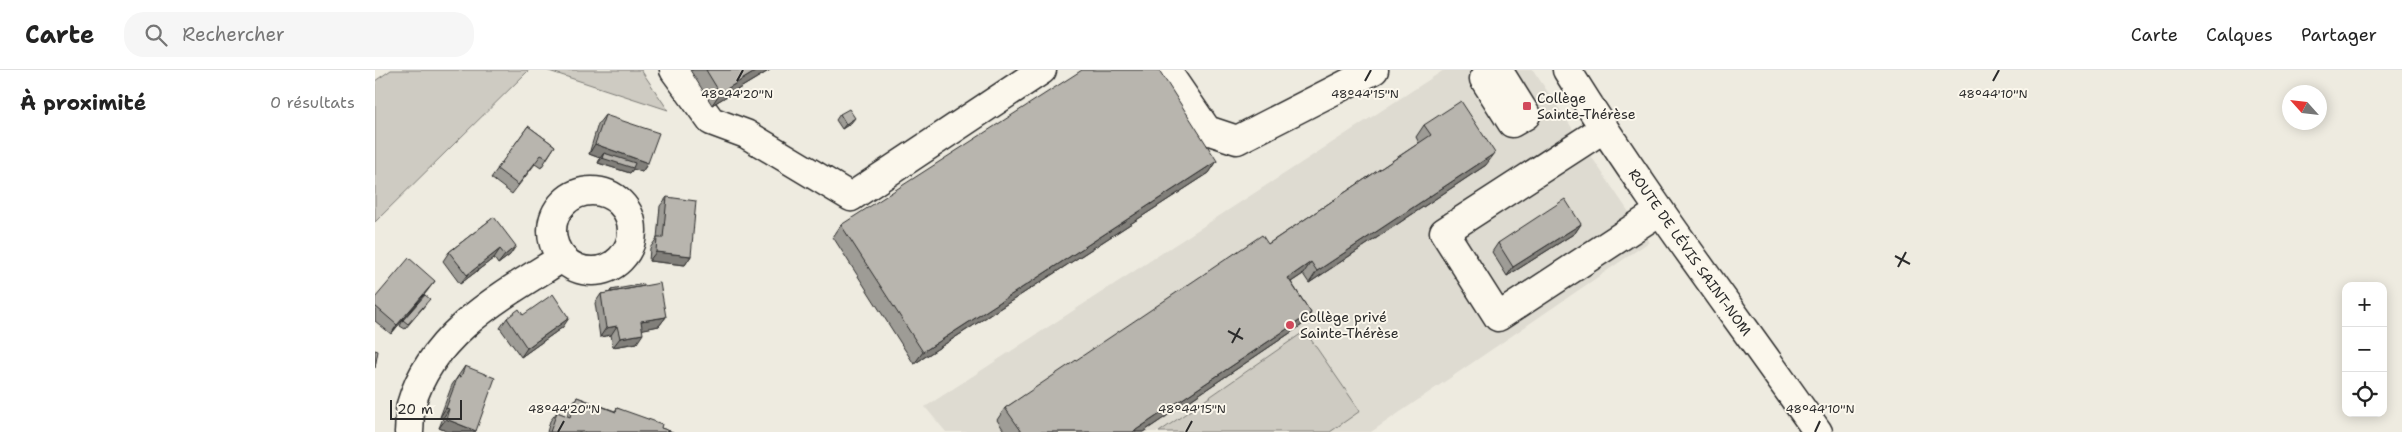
<!DOCTYPE html>
<html lang="fr">
<head>
<meta charset="utf-8">
<style>
  body { margin:0; font-family:"Shantell Sans",sans-serif; background:#f6f6f6; color:#222 }
  .controls { position:absolute; right:15px; bottom:15px; display:grid; overflow:hidden; border-radius:10px; box-shadow:0 2px 12px #0003 }
  .controls button { width:45px; height:45px; display:grid; place-items:center; padding:0; border:0; border-bottom:1px solid #e0e0e0; background:#fff; color:#222; font:25px sans-serif }
  .compass { position:absolute; left:1907px; top:15px; width:45px; height:45px; border-radius:50%; background:#fff; box-shadow:0 2px 12px #0003; rotate:297deg }
  .scale { position:absolute; left:15px; bottom:12px; width:72px; box-sizing:border-box; padding-left:5px; border:2px solid #2b2b2b; border-top:0; font-size:14px; line-height:18px; white-space:nowrap; color:#2b2b2b; -webkit-text-stroke:4px #fbf7ec; paint-order:stroke }
  .list { margin:0; padding:0; list-style:none }
  h2 { display:flex; justify-content:space-between; align-items:center; height:65px; margin:0; padding:0 20px; font-size:21px }
  h2 small { font-size:16px; font-weight:400; color:#767676 }
  .icon { flex:none; width:28px; height:28px; fill:none; stroke:currentColor; stroke-width:2; stroke-linecap:round; stroke-linejoin:round }
  .map { position:relative; flex:none; width:2027px; height:362px; overflow:hidden }
  header { display:flex; align-items:center; gap:30px; box-sizing:border-box; height:70px; padding:0 25px; background:#fff; border-bottom:1px solid #e0e0e0 }
  header strong { font-size:24px }
  nav { display:flex; gap:28px; margin-inline-start:auto; font-size:18px }
  .search { width:350px; height:45px; background:#f6f6f6; display:flex; align-items:center; gap:12px; box-sizing:border-box; padding:0 18px; border-radius:20px; color:#767676; font-size:19px }
  main { display:flex }
  aside { flex:1; background:#fff }
  .map>svg:first-child { display:block }
</style>
</head>
<body>
<header>
<strong>Carte</strong>
<div class="search"><svg class="icon" aria-label="search" viewBox="0 0 24 24"><circle cx="10" cy="10" r="6"/><path d="M15 15l6 6"/></svg>Rechercher</div>
<nav><a>Carte</a><a>Calques</a><a>Partager</a></nav>
</header>
<main>
<aside>
<h2>À proximité<small>0 résultats</small></h2>
<ul class="list">
</ul>
</aside>
<div class="map">
<svg width="2027" height="362" viewBox="0 0 2027 362">
  <rect width="100%" height="100%" fill="#eeebe0"/>
  <filter id="ink" filterUnits="userSpaceOnUse"><feTurbulence type="fractalNoise" baseFrequency=".02" numOctaves="2"/><feDisplacementMap in="SourceGraphic" scale="10" xChannelSelector="R" yChannelSelector="G"/><feConvolveMatrix kernelMatrix="1 2 1 2 8 2 1 2 1" color-interpolation-filters="sRGB"/></filter>
  <g filter="url(#ink)">
    <!-- built -->
    <polygon fill="#dedbd1" points="1069,0 1158,0 1274,172 996,362 571,362 550,337"/>
    <!-- green -->
    <g fill="#cecbc2" stroke="#7c7b76">
      <polygon points="16,0 154,0 0,152 0,11"/>
      <polygon points="171,0 266,0 293,40"/>
      <polygon points="930,261 985,341 955,362 784,362"/>
    </g>
    <g fill="none" stroke-linecap="round" stroke-linejoin="round">
      <!-- minor casing -->
      <g stroke="#2b2b2b" stroke-width="31">
        <g id="minor">
          <polyline points="299,0 336,51 371,64 476,127 667,0"/>
          <polyline points="791,0 832,60 862,70 999,0"/>
          <polyline points="1122,0 1109,9 1137,53 1151,45 1123,0"/>
          <path id="s1" d="M 1192,0 C 1269,125 1359,242 1443,362"/>
          <polyline points="1228,59 1069,162 1123,247 1285,141"/>
          <circle cx="217" cy="161" r="40"/>
          <path d="M 34,362 C 35,353 34,343 36,335 C 56,263 128,225 187,188"/>
        </g>
      </g>
      <!-- minor -->
      <use href="#minor" stroke="#fbf7ec" stroke-width="28"/>
    </g>
    <!-- wall -->
    <g fill="#9e9c96" stroke="#2b2b2b">
      <polygon points="315,0 395,0 337,35"/>
      <polygon points="465,44 476,53 467,59 461,50"/>
      <polygon points="230,45 273,93 267,102 258,99 255,103 223,93 225,88 214,84 223,54"/>
      <polygon points="1049,55 1111,95 934,213 928,204 916,212 936,243 927,255 768,362 630,362 622,350 630,338 893,174 1044,73 1041,67"/>
      <polygon points="153,56 180,76 166,98 160,94 137,124 116,108"/>
      <polygon points="842,91 834,103 539,294 458,167 466,155"/>
      <polygon points="292,127 316,186 310,195 274,191 275,178 282,168 285,136"/>
      <polygon points="119,147 135,185 123,194 119,188 85,214 68,191 74,182"/>
      <polygon points="1206,154 1200,163 1132,206 1117,182 1123,173"/>
      <polygon points="269,216 291,247 284,256 267,259 262,273 238,277 236,265 225,267 220,233 226,224 234,223 236,220"/>
      <polygon points="53,220 16,264 0,251 0,228"/>
      <polygon points="51,234 30,259 25,256 28,250"/>
      <polygon points="148,245 188,257 146,287 125,258 132,248"/>
      <polygon points="90,296 101,361 100,362 74,362 64,358 68,348 65,347 77,315"/>
      <polygon points="202,327 240,341 242,338 286,358 298,362 172,362 175,351 182,342 192,346 195,336"/>
    </g>
    <!-- shaded-wall -->
    <g fill="#817f7a" stroke="#2b2b2b">
      <polygon points="383,0 395,0 337,35 345,23"/>
      <polygon points="480,48 476,53 467,59 471,54"/>
      <polygon points="220,74 273,93 267,102 258,99 255,103 223,93 227,88 229,83 225,88 214,84"/>
      <polygon points="1120,83 1111,95 934,213 942,201"/>
      <polygon points="842,91 834,103 539,294 548,282"/>
      <polygon points="1206,154 1200,163 1132,206 1138,197"/>
      <polygon points="141,176 135,185 123,194 130,185"/>
      <polygon points="125,179 119,188 85,214 92,205"/>
      <polygon points="281,182 316,186 310,195 274,191"/>
      <polygon points="936,192 928,204 904,220 913,208"/>
      <polygon points="60,211 53,220 16,264 22,255"/>
      <polygon points="936,243 927,255 768,362 758,362"/>
      <polygon points="291,247 284,256 260,261 266,251"/>
      <polygon points="194,248 188,257 146,287 152,278"/>
      <polygon points="242,256 236,265 225,267 231,258"/>
      <polygon points="268,264 262,273 238,277 245,268"/>
      <polygon points="71,338 74,339 68,348 65,347"/>
      <polygon points="71,349 101,361 100,362 74,362 64,358"/>
    </g>
    <!-- building -->
    <g fill="#b8b5ae" stroke="#2b2b2b">
      <polygon points="331,0 383,0 345,23"/>
      <polygon points="707,0 784,0 842,91 548,282 466,155"/>
      <polygon points="1086,31 1120,83 942,201 936,192 913,208 936,243 758,362 647,362 630,338 887,165 893,174 1056,65 1049,55"/>
      <polygon points="474,39 480,48 471,54 465,44"/>
      <polygon points="230,45 284,63 273,93 220,74"/>
      <polygon points="153,56 180,76 172,88 166,85 143,115 122,99"/>
      <polygon points="229,83 260,93 258,98 227,88"/>
      <polygon points="292,127 321,131 316,186 281,182 282,168 288,168"/>
      <polygon points="1190,129 1206,154 1138,197 1123,173"/>
      <polygon points="119,147 141,176 130,185 125,179 92,205 74,182"/>
      <polygon points="34,188 60,211 22,255 0,236 0,228"/>
      <polygon points="285,213 291,247 266,251 268,264 245,268 242,256 231,258 226,224"/>
      <polygon points="269,214 269,216 236,222 236,220"/>
      <polygon points="178,224 194,248 152,278 132,248 144,239 148,245"/>
      <polygon points="50,225 55,229 33,254 28,250"/>
      <polygon points="0,280 3,281 0,298"/>
      <polygon points="90,296 120,308 101,361 71,349 74,339 71,338 83,306 86,307"/>
      <polygon points="202,327 241,342 242,338 287,354 286,358 298,362 175,362 182,342 195,347"/>
    </g>
  </g>
  <!-- ticks -->
  <path fill="none" stroke="#2b2b2b" stroke-width="2" d="M 362,11 L 368,0M 990,11 L 996,0M 1618,11 L 1624,0M 1520,186 L 1535,194M 1523,197 L 1531,182M 853,261 L 868,269M 857,273 L 865,258M 183,362 L 189,351M 811,362 L 817,351M 1440,362 L 1445,351"/>
  <!-- markers -->
  <g fill="#d1495b" stroke="#fbf7ec" stroke-width="2">
    <rect x="1147" y="31" width="10" height="10" rx="2.5"/>
    <circle cx="915" cy="255" r="5"/>
  </g>
  <g text-anchor="middle" stroke-width="4" stroke-linejoin="round" paint-order="stroke">
    <!-- poi labels -->
    <g font-size="14" fill="#2b2b2b" stroke="#fbf7ec" text-anchor="start">
      <text x="1162" y="33">Collège<tspan x="1162" dy="16">Sainte-Thérèse</tspan></text>
      <text x="925" y="252">Collège privé<tspan x="925" dy="16">Sainte-Thérèse</tspan></text>
    </g>
    <!-- street labels -->
    <g font-size="14" fill="#2b2b2b" stroke="#fbf7ec">
      <text dy="5" stroke="none"><textPath href="#s1" startOffset="220">ROUTE DE LÉVIS SAINT-NOM</textPath></text>
    </g>
  </g>
  <g font-size="12" text-anchor="middle" fill="#2b2b2b" stroke="#fbf7ec" stroke-width="4" stroke-linejoin="round" paint-order="stroke">
    <text x="362" y="28">48°44'20"N</text>
    <text x="990" y="28">48°44'15"N</text>
    <text x="1618" y="28">48°44'10"N</text>
    <text x="189" y="343">48°44'20"N</text>
    <text x="817" y="343">48°44'15"N</text>
    <text x="1445" y="343">48°44'10"N</text>
  </g>
</svg>
<div class="controls">
<button>+</button>
<button>−</button>
<button><svg class="icon" aria-label="locate" viewBox="0 0 24 24"><circle cx="12" cy="12" r="6"/><path d="M12 2v4M12 18v4M2 12h4M18 12h4"/></svg></button>
</div>
<svg class="compass" viewBox="-18 -18 36 36"><path d="M0-13l5 13h-10z" fill="#e53935"/><path d="M0 13l5-13h-10z" fill="#767676"/></svg>
<div class="scale">20 m</div>
</div>
</main>
</body>
</html>
